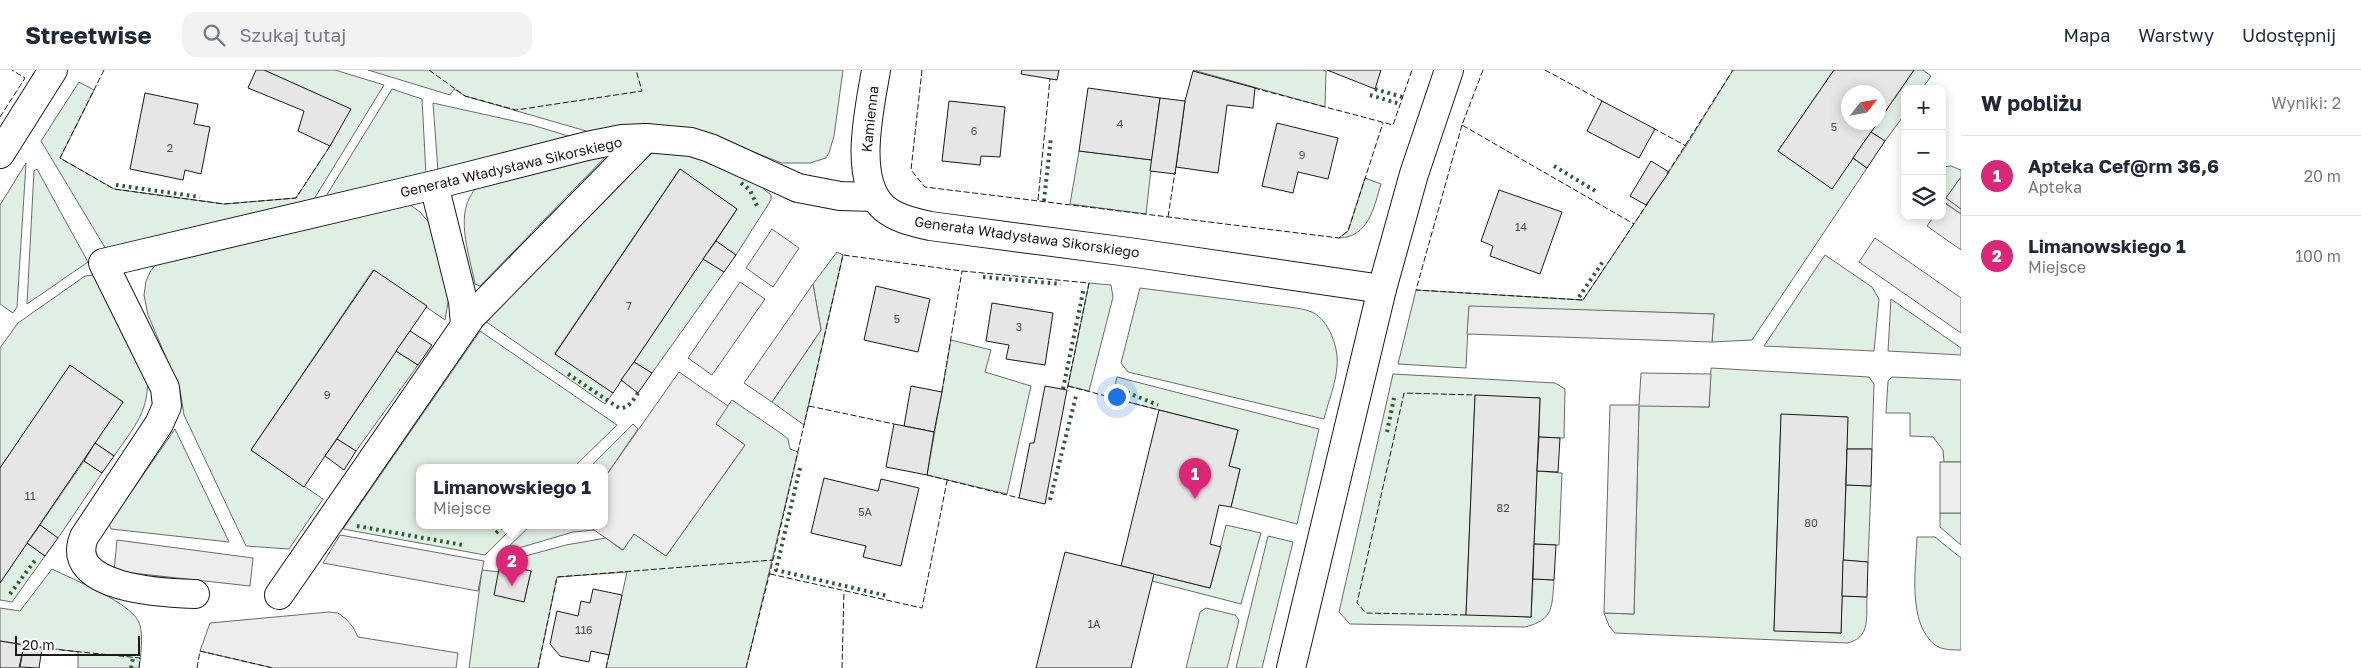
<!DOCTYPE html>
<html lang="pl">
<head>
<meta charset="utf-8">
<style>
  body { margin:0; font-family:"Golos Text",sans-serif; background:#f2f2f3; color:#1f2937 }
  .controls { position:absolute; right:15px; top:15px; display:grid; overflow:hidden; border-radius:10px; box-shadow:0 2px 12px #0003 }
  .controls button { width:45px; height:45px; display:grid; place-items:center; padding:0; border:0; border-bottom:1px solid #e0e1e3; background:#fff; color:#1f2937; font:25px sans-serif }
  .compass { position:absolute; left:1841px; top:15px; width:45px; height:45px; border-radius:50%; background:#fff; box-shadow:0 2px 12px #0003; rotate:59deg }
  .scale { position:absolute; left:15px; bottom:12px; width:125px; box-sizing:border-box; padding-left:5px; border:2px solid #1a1a1a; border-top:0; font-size:14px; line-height:18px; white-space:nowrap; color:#1a1a1a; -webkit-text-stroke:4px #fff; paint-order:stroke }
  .you { position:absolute; left:1116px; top:326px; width:18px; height:18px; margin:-12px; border:4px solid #fff; border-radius:50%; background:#1a73e8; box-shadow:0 0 0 8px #1a73e833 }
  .badge { display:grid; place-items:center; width:32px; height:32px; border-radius:50%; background:#db2777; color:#fff; font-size:16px; font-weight:700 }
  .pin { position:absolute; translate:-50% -41px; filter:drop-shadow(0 1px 2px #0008) }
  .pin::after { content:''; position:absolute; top:26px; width:18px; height:15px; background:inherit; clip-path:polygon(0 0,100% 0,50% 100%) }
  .popup { position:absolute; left:416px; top:394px; width:192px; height:65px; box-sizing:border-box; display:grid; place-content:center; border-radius:10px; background:#fff; filter:drop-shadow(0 1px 4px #0005); font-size:16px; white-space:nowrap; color:#747a83 }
  .popup b { font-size:19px; color:#1f2937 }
  .popup::after { content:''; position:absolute; left:50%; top:100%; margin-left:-10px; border:10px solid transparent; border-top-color:#fff }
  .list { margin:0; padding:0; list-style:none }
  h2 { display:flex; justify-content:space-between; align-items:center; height:65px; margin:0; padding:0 20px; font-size:21px }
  h2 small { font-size:16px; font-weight:400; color:#747a83 }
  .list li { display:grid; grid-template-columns:32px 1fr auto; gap:15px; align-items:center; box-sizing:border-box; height:80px; padding:0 20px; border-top:1px solid #e0e1e3 }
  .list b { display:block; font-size:19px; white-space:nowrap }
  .list p { margin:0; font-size:16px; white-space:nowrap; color:#747a83 }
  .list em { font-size:16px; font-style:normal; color:#747a83 }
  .icon { flex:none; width:28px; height:28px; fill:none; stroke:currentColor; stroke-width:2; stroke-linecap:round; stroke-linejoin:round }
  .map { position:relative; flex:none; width:1961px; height:598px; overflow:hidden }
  header { display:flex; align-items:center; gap:30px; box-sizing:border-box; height:70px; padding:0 25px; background:#fff; border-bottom:1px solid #e0e1e3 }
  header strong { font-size:24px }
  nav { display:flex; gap:28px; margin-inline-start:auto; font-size:18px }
  .search { width:350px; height:45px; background:#f2f2f3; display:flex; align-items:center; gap:12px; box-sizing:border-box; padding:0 18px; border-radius:15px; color:#747a83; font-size:19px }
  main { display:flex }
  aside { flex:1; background:#fff }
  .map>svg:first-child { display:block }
</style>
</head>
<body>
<header>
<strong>Streetwise</strong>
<div class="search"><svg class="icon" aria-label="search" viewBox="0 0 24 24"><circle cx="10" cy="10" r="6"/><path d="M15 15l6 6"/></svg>Szukaj tutaj</div>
<nav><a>Mapa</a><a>Warstwy</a><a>Udostępnij</a></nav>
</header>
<main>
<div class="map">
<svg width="1961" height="598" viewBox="0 0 1961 598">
  <rect width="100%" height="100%" fill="#fff"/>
  <!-- green -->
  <g fill="#e0efe3" stroke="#6a6a6a">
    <polygon points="264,0 335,0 384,15 311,134 107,181 41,71 79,12 94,20 60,88 114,119 224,134 296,128 330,76 350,39"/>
    <polygon points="368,0 843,0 834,66 829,83 826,88 810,93 782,93 712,66 593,63 465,26 454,19 450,25"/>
    <polygon points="1193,0 1322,0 1326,1 1325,37"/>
    <polygon points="1733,0 1834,0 1778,81 1832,118 1853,88 1867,98 1752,270 1712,272 1714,244 1469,237 1466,298 1398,294 1416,220 1583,230 1686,76"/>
    <polygon points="1914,0 1923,0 1931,6 1922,19 1905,19 1905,44 1885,71 1871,62"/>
    <polygon points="392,19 422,29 426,105 323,131"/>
    <polygon points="433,33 532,55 575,68 438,102"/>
    <polygon points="652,80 696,85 756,112 771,125 771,130 736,185 716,171 737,139 679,100 555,283 613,323 605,334 485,251"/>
    <polygon points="1079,81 1152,90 1146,144 1070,134"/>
    <path d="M 610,82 L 480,216 L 475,214 C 469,182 453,142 477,117 Z"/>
    <polygon points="26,93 17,237 13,243 0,234 0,135"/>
    <polygon points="1951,96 1961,100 1961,107 1946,128 1961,139 1961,144 1944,132 1942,134 1942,97"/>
    <polygon points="37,99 88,192 27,234 34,101"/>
    <path d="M 1365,108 L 1381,114 C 1374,137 1369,167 1339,168 L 1348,161 Z"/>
    <polygon points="409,134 420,142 437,162 451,215 445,250 373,200 251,380 323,429 289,479 246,476 184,345 180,320 148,245 144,225 146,211 150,202 156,194"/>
    <polygon points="837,182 843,185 804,355 772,332 821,260 813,214"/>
    <polygon points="1825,185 1872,217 1879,229 1874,281 1764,276"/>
    <polygon points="703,189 724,202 652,303 634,292"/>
    <path d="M 94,205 L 147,302 C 151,340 134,357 114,386 L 95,373 L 123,332 L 70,296 L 0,398 L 0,278 L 18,253 L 85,206 Z"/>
    <polygon points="1089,213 1111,215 1113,227 1089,321 1068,316"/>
    <path d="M 1140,218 L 1289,237 C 1296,238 1305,239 1312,242 C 1329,250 1339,278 1337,296 C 1336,314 1328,332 1324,349 L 1128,302 L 1121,293 Z"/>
    <polygon points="1891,229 1961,278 1961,285 1888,281"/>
    <polygon points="480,261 617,355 574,397 420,397 420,455 515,455 485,485 343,459"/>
    <polygon points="951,270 991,280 985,302 1031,316 1007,424 927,405"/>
    <polygon points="396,281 418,295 356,381 337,369"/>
    <path d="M 1711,298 L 1869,307 L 1874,314 L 1872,379 L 1847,379 L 1847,347 L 1781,345 L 1774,560 L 1841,563 L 1842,526 L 1867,527 C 1866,547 1871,568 1847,573 L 1615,563 L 1609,556 L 1604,543 L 1634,544 L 1639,335 L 1709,337 Z"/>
    <path d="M 1393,304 L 1555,313 L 1565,319 L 1564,368 L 1539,367 L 1540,328 L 1475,326 L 1466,544 L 1531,547 L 1533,509 L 1554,510 C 1552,536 1554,550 1525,557 L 1350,554 L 1339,542 Z"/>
    <polygon points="1117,307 1319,359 1297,454 1231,437 1240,399 1229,396 1238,360 1112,328"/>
    <polygon points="1892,307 1961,310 1961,392 1944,392 1943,380 1933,367 1910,366 1910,343 1886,343 1888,311"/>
    <polygon points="732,330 782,364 788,369 790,379 798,382 746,598 606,598 627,502 557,507 538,598 469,598 482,500 499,502 524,532 531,501 500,494 503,492 566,475 606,468 622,480 634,463 666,486 745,375 715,354"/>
    <polygon points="633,354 638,359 605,407 604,397 590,397"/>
    <polygon points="175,359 229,472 111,459 109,454"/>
    <polygon points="84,391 102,403 58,468 40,455"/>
    <polygon points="1537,401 1562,403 1559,475 1534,474"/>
    <polygon points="1846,415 1871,416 1868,492 1843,490"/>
    <polygon points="1940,443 1961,443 1961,475 1940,457"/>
    <polygon points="531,455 587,455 595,460 573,462 502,483"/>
    <polygon points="1226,455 1261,463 1241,534 1152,511 1154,504 1210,518"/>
    <polygon points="1268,466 1293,472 1262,598 1236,598"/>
    <path d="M 1917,467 L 1935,467 L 1961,488 L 1961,580 C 1953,580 1942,580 1935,575 C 1907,553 1916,498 1917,467 Z"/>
    <polygon points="27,473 45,486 12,532 0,530 0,513"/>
    <path d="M 52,499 C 72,509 135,534 140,555 C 143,567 141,585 139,598 L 78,598 L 78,582 L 0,571 L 0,538 L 20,541 Z"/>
    <polygon points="1206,538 1235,545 1239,550 1227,598 1186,598 1200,542"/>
  </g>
  <!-- parking -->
  <g fill="#ededed" stroke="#6a6a6a">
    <polygon points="1961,107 1961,139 1946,128"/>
    <polygon points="1943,132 1961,144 1961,180 1927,156 1934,146 1942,146"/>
    <polygon points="772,159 799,178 773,217 746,198"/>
    <polygon points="1875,168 1961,228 1961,263 1859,192"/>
    <polygon points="740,212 765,229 712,305 688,288"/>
    <polygon points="813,214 821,260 772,332 744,313"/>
    <polygon points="1469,236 1714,244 1712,272 1467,264"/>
    <polygon points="679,302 728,336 716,354 745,375 666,486 634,464 623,480 587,455 604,455 605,407"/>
    <polygon points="1641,303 1711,304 1709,337 1639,336 1634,544 1604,543 1610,335 1639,335"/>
    <rect x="1940" y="392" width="21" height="51"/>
    <polygon points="340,465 484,491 478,521 323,493"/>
    <polygon points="117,470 253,488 250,516 114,501"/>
    <polygon points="329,542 338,543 346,549 353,557 358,567 458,583 456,598 273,598 200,581 210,553"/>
  </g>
  <!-- building -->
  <g fill="#e6e6e6" stroke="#1a1a1a">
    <polygon points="256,0 264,0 351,39 330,76 298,61 304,41 248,18"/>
    <polygon points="1022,0 1059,0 1057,10 1021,4"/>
    <polygon points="1327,0 1381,0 1375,19"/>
    <polygon points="1834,0 1914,0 1878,52 1878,22 1848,22 1848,52 1878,52 1832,119 1778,81"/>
    <polygon points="1193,1 1255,18 1253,38 1227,35 1218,103 1176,97 1185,31"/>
    <polygon points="1088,18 1160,28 1152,90 1079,81"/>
    <polygon points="145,23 198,34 194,54 210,57 201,104 185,100 183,110 130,99"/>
    <polygon points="1160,28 1185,31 1175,104 1150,101"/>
    <polygon points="949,31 1005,37 1000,87 981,86 980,95 942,91"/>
    <polygon points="1602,31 1655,59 1639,88 1587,61"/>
    <polygon points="1277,53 1338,68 1328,109 1298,102 1293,123 1262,116"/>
    <polygon points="1871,62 1885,71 1867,98 1853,88"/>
    <polygon points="1651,91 1669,102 1646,135 1630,126"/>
    <polygon points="680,99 737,139 613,323 555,284"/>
    <polygon points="1499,120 1562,142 1540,204 1490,186 1493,176 1481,171"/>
    <polygon points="716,171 736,185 724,202 703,189"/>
    <polygon points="374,200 427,236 304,417 251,380"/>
    <polygon points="876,216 930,229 918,282 864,270"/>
    <polygon points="992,233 1053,243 1045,295 1006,289 1009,275 986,271"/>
    <polygon points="410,261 432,275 418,295 396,281"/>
    <polygon points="634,292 652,303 638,323 621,310"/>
    <polygon points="70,295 123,332 0,513 0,398"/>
    <polygon points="911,316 942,322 934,362 904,356"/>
    <polygon points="1045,316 1067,320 1045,434 1019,428 1030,373 1034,373"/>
    <polygon points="1475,325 1540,328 1531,547 1466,545"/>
    <polygon points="1159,340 1238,360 1229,396 1240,399 1231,437 1219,435 1210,474 1221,477 1210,518 1121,496"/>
    <polygon points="1781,344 1848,347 1841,563 1774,561"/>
    <polygon points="894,354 934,362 927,405 886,397"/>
    <polygon points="1539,367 1560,368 1558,402 1537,401"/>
    <polygon points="337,369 356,381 344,400 325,386"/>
    <polygon points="95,373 114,386 102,403 84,391"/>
    <polygon points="1847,379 1872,379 1871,416 1846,415"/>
    <polygon points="824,408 878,421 881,409 919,418 901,496 863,487 866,476 811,463"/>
    <polygon points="40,455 58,468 45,486 27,473"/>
    <polygon points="1534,474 1556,475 1554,510 1533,509"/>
    <polygon points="1065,482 1154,504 1131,598 1036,598"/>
    <polygon points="1843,490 1868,492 1867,527 1842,526"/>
    <polygon points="500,494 531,501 524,532 494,525"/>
    <polygon points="593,519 622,525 609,585 591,581 589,592 560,586 550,574 557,541 578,546 581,531 590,533"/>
    <polygon points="0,571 24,575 19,598 0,598"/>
    <polygon points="24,575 42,578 39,598 20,597"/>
  </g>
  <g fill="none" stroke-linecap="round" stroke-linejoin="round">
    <!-- minor casing -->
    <g stroke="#1a1a1a" stroke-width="30">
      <g id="minor">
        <path d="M 876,0 C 870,37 852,110 884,138 C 897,149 914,152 930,156 L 1136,183 L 1382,219"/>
        <polyline points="0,84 53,0"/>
        <polyline points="434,115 463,231 465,255"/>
        <path d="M 195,524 C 164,523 63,519 84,467 L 159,354 L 167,336 L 165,318 L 103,193 L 434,115 L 587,76 L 622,69 L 646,68 L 691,72 L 710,78 L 798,118 L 840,126 L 874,127"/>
        <polyline points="279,525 471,247 646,68"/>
        <polyline points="1291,598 1382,219 1414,104 1449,0"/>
      </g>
    </g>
    <!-- minor -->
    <use href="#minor" stroke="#fff" stroke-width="28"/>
    <!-- hedge -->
    <g stroke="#2b5a34" stroke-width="4" stroke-dasharray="2.5 4" stroke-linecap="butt">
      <polyline points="1375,19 1402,27"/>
      <polyline points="1370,25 1400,34"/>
      <polyline points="1554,96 1597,122"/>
      <polyline points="741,113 750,120 758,138"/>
      <polyline points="116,115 200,127"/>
      <polyline points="1044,131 1051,67"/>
      <polyline points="983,207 1061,214"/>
      <polyline points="1579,227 1604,190"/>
      <path d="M 568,304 L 619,338 C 629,339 633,330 638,323"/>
      <polyline points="1063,319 1084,217"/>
      <polyline points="1121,320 1158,335"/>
      <polyline points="1387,362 1394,328"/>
      <polyline points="800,398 776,500 888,526"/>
      <polyline points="1050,430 1076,326"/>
      <polyline points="357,456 463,475"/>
      <polyline points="496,463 505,455"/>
      <polyline points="10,524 36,489"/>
      <polyline points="131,598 133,588"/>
    </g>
    <!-- fence -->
    <g stroke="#1a1a1a" stroke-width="1" stroke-dasharray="6 2.5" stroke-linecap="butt">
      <polyline points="104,0 60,88 114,119 224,134 296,128 330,76"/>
      <polyline points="429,0 465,26 516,40 642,21 636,0"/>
      <polyline points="922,0 911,100 925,117 1339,168 1348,161 1383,53"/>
      <polyline points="1483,0 1462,55 1634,154"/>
      <polyline points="1545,0 1604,32"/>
      <polyline points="1254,18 1393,55 1412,0"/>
      <polyline points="0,47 25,8 12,0"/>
      <polyline points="1462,55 1416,220 1583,230 1648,133"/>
      <polyline points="1653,58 1686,76"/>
      <polyline points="1667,104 1733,0"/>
      <polyline points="1038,130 1050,9"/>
      <polyline points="1168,147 1175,102"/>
      <polyline points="1068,316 1159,340"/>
      <polyline points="942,322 962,201"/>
      <polyline points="809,336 894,354"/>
      <polyline points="927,405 1019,428"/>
      <polyline points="770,504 922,538 947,411"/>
      <polyline points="1466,545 1366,543 1357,533 1404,323 1475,325"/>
      <polyline points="42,578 140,588 139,598"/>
      <polyline points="197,598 200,581 273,598"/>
      <polyline points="538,598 557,507 773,490"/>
      <polyline points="606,598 609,585"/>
      <polyline points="746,598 773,490 843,185 962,201 1089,213 1067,320"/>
      <polyline points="842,598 844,521"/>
    </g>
  </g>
  <g text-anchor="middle" stroke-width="4" stroke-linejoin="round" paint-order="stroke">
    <!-- number labels -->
    <g font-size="11" fill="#4d4d4d">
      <text x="1120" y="58">4</text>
      <text x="1834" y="61">5</text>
      <text x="974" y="65">6</text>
      <text x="170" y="82">2</text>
      <text x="1302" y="89">9</text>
      <text x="1521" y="161">14</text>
      <text x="629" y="240">7</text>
      <text x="897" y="253">5</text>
      <text x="1019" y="261">3</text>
      <text x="327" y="329">9</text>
      <text x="30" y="430">11</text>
      <text x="1503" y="442">82</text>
      <text x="865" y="446">5A</text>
      <text x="1811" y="457">80</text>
      <text x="1094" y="558">1A</text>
      <text x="584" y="564">116</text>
    </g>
    <!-- street labels -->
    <g font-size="14" fill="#1a1a1a" stroke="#fff">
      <text transform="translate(870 49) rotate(-84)" y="5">Kamienna</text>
      <text transform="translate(511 97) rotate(-13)" y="5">Generała Władysława Sikorskiego</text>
      <text transform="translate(1027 167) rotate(8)" y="5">Generała Władysława Sikorskiego</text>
    </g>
  </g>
</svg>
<div class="controls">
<button>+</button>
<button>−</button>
<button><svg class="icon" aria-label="layers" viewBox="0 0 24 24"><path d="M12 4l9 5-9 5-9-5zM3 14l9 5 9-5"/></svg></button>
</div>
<svg class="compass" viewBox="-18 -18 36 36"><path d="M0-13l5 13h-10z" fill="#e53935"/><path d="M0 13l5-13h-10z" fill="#747a83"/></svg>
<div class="scale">20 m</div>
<div class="you"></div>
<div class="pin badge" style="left:1195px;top:429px">1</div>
<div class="pin badge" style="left:512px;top:516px">2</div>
<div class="popup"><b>Limanowskiego 1</b>Miejsce</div>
</div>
<aside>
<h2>W pobliżu<small>Wyniki: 2</small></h2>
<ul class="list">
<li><span class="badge">1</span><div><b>Apteka Cef@rm 36,6</b><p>Apteka</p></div><em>20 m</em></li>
<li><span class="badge">2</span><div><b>Limanowskiego 1</b><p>Miejsce</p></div><em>100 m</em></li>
</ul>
</aside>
</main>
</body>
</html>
